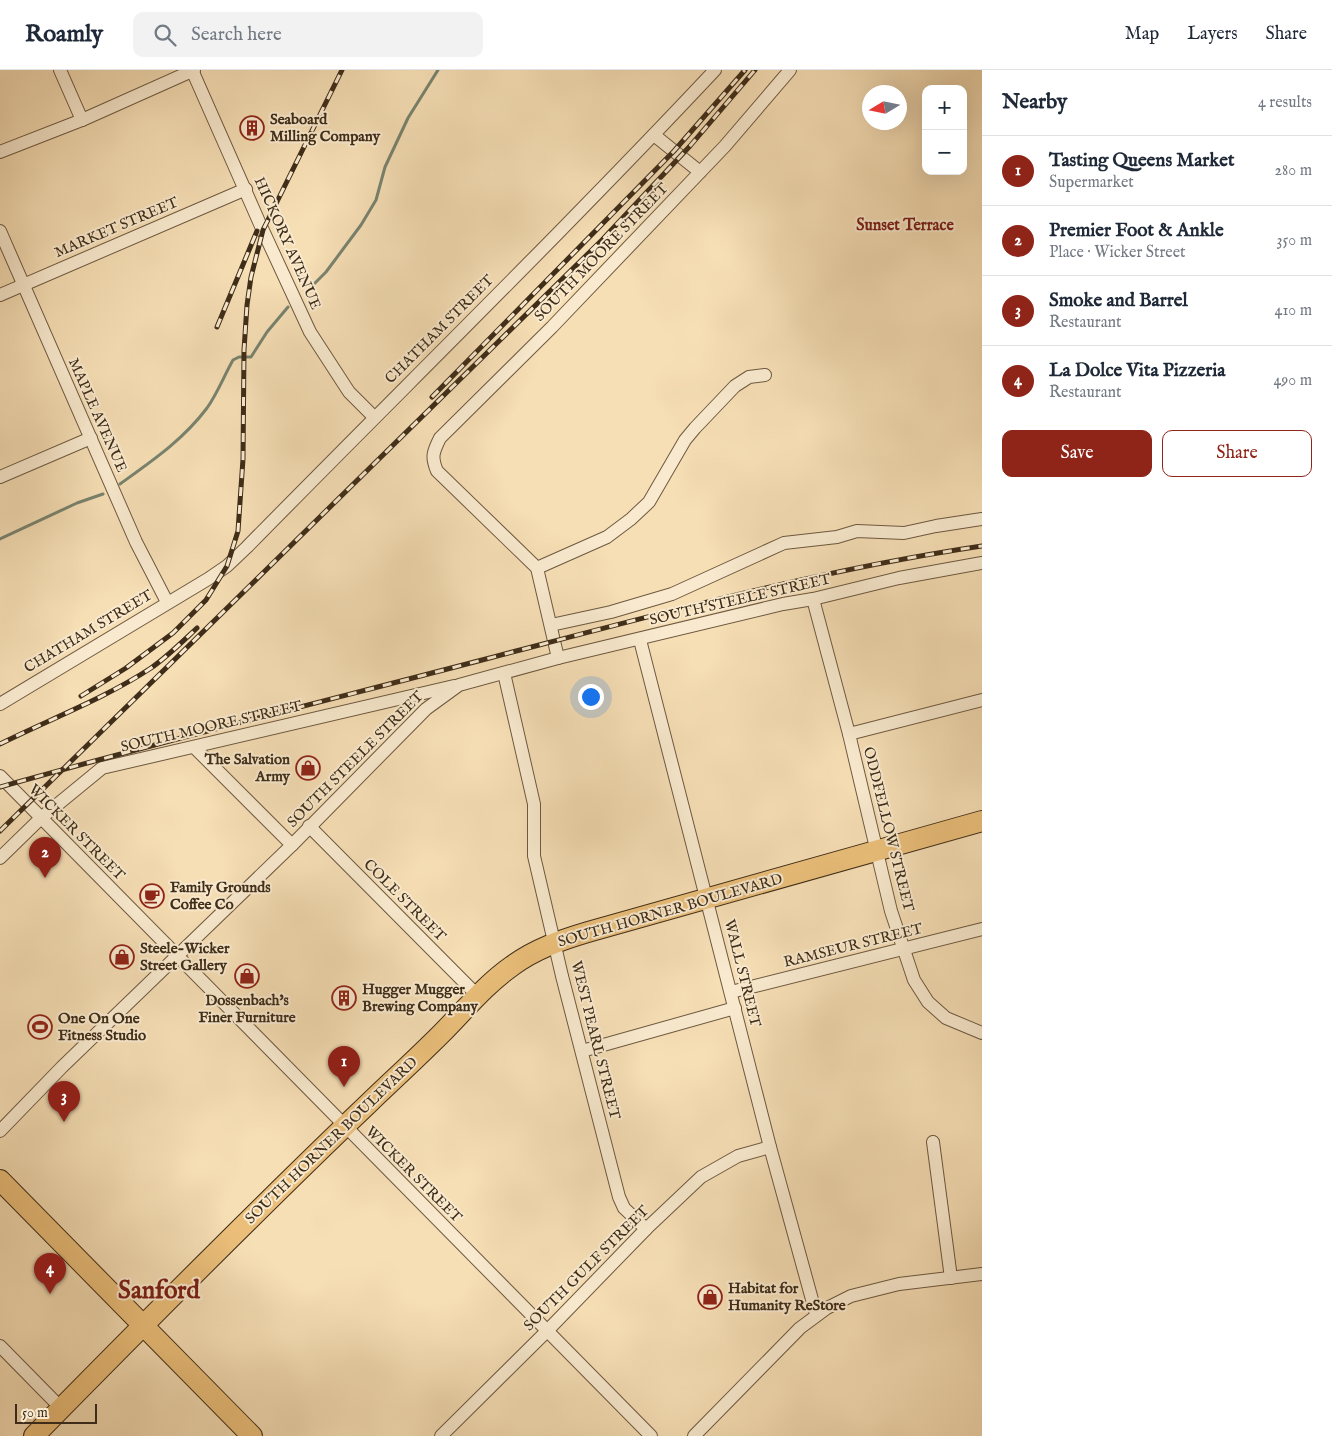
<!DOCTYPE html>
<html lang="en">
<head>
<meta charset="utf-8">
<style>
  body { margin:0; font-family:"IM FELL English",serif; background:#f2f2f3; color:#1f2937 }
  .controls { position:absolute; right:15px; top:15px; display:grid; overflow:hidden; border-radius:10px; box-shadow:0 5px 20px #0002 }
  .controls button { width:45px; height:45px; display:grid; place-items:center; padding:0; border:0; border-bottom:1px solid #e0e1e3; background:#fff; color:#1f2937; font:25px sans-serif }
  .compass { position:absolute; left:862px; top:15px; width:45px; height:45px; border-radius:50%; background:#fff; box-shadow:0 5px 20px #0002; rotate:260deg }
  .scale { position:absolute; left:15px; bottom:12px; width:82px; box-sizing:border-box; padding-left:5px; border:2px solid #3f2d19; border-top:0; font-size:14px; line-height:18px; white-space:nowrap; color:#3f2d19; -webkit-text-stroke:4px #f9eacf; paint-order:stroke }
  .you { position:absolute; left:590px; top:626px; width:18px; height:18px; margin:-12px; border:4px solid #fff; border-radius:50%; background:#1a73e8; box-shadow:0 0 0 8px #1a73e833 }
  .badge { display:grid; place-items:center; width:32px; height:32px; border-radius:50%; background:#8f2418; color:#fff; font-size:16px; font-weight:700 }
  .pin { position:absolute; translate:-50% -41px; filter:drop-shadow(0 1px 2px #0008) }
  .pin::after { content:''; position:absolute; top:26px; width:18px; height:15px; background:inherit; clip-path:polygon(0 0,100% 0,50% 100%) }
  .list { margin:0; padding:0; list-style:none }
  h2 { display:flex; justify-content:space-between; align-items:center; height:65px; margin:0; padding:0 20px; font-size:21px }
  h2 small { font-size:16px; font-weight:400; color:#747a83 }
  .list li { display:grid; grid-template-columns:32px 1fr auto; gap:15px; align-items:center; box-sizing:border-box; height:70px; padding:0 20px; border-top:1px solid #e0e1e3 }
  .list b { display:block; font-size:19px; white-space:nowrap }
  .list p { margin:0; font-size:16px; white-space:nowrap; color:#747a83 }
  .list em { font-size:16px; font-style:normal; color:#747a83 }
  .actions { display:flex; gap:10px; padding:15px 20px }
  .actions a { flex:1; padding:11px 0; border:1px solid #8f2418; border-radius:10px; text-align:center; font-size:18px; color:#8f2418 }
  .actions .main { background:#8f2418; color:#fff }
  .icon { flex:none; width:28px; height:28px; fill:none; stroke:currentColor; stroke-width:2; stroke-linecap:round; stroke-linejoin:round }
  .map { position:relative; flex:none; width:982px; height:1366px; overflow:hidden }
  header { display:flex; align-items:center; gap:30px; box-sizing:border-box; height:70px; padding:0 25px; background:#fff; border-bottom:1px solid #e0e1e3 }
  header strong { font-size:24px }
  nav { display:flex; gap:28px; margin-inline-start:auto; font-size:18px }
  .search { width:350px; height:45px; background:#f2f2f3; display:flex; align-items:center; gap:12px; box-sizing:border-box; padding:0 18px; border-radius:10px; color:#747a83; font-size:19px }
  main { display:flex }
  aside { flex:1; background:#fff }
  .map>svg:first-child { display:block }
</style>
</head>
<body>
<header>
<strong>Roamly</strong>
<div class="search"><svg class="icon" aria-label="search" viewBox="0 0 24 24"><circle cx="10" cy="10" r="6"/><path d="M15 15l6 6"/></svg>Search here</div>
<nav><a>Map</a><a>Layers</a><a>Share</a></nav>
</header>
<main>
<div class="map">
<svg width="982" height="1366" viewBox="0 0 982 1366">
  <rect width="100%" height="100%" fill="#f6deb5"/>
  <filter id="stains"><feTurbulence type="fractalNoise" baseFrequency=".004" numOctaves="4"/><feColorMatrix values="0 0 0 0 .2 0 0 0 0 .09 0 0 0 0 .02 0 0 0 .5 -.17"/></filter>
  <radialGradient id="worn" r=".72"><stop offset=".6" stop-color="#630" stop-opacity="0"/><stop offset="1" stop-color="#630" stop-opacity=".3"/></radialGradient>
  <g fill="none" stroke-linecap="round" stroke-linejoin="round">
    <!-- stream -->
    <g stroke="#78836f" stroke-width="3">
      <polyline points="310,218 326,202 361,155 376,130 385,97 408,48 438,0"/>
      <path d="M 120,414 C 152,391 183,370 207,338 C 217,324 224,306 233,290 L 239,287 L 251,287 L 267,262 L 288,237"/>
      <polyline points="0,469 77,433 103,424"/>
    </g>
    <!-- street casing -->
    <g stroke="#6d5940" stroke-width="14">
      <g id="street">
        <polyline points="60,0 82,50"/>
        <polyline points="192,0 260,154 310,262 349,322 374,347"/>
        <polyline points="654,65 700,102"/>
        <polyline points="0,82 82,50 194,0"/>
        <polyline points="0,161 136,472 167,532"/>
        <polyline points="0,225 246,119"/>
        <polyline points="0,407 91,368"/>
        <polyline points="537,498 607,467 631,449 649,432 685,370 695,358 735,316 749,307 765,305"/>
        <polyline points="813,529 849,664 891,841 914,910 928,932 946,948 982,963"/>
        <polyline points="551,555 611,542 672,524 784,473 837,467 857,461 904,463 936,456 982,449"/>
        <polyline points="640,570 770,1077 816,1244"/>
        <path d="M 558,588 L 537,498 L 437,401 C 431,387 433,382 440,368 L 552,257 L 725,76 L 790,0"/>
        <polyline points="504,603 534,734 534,786 562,906 619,1127 624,1138 646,1159"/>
        <path d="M 0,634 L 208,509 L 227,496 L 247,477 C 403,318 563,162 715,0"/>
        <polyline points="849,664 982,630"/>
        <polyline points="194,677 292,775"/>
        <polyline points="0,706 651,1366"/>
        <polyline points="309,756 478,926"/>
        <polyline points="0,788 41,748 102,698 454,616"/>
        <polyline points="731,922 982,859"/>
        <polyline points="582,981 735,938"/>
        <polyline points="0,1061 62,997 292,775 426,639 459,615 558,588 783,534 813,529 899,508 982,493"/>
        <polyline points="933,1072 951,1208"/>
        <polyline points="0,1276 61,1338"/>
        <polyline points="441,1366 547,1261 646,1159 701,1107 738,1086 770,1077"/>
        <polyline points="694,1366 800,1258 827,1238 851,1226 899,1214 982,1204"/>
      </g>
    </g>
    <!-- primary casing -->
    <g stroke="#3f2d19" stroke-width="22">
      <g id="primary">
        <polyline points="0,1110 252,1366"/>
        <path d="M 34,1366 C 145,1253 256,1141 370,1032 C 394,1009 418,987 441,964 C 464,941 485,915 512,896 C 535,879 561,870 588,862 L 982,751"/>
      </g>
    </g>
    <!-- street -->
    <use href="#street" stroke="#f9eacf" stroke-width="12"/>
    <!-- primary -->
    <use href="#primary" stroke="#ebbf7a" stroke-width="20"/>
    <!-- rail casing -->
    <g stroke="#3f2d19" stroke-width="5">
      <g id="rail">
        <polyline points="217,257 257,161"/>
        <polyline points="432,327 674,81 745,0"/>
        <polyline points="81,626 126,598 173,563 206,530 227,496 238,461 243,389 244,280 247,235 251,207 263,160 342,0"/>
        <path d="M 0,674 C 50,649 104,629 151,598 C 167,587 182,572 197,558"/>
        <path d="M 0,717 C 160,672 321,632 482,590 C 647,547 813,501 982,476"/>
        <polyline points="0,761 602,170 690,76 755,0"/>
      </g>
    </g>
    <!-- rail -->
    <use href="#rail" stroke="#f9eacf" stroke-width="3" stroke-dasharray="9" stroke-linecap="butt"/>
  </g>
  <!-- icons -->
  <defs>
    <g id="building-ring" transform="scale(1.25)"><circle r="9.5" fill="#f9eacf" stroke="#8f2418" stroke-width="1.5"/><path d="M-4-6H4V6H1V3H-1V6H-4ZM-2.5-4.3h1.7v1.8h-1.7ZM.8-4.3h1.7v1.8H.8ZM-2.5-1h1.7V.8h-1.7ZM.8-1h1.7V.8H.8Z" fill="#8f2418"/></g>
    <g id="shop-ring" transform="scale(1.25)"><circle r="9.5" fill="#f9eacf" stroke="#8f2418" stroke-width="1.5"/><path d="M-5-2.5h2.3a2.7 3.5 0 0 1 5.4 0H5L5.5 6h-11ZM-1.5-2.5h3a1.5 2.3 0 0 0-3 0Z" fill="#8f2418"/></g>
    <g id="cafe-ring" transform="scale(1.25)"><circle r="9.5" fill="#f9eacf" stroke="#8f2418" stroke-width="1.5"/><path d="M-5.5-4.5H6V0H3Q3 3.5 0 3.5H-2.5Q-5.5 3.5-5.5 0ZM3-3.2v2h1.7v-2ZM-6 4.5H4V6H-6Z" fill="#8f2418"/></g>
    <g id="stadium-ring" transform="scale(1.25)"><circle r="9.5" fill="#f9eacf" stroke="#8f2418" stroke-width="1.5"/><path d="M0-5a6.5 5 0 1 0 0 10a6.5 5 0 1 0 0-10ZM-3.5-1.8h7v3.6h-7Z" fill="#8f2418"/></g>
  </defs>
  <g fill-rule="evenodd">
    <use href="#building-ring" x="252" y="58"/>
    <use href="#shop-ring" x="308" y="698"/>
    <use href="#cafe-ring" x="152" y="826"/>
    <use href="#shop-ring" x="122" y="887"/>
    <use href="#shop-ring" x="247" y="906"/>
    <use href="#building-ring" x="344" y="928"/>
    <use href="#stadium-ring" x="40" y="957"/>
    <use href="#shop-ring" x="710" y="1227"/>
  </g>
  <g text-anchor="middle" stroke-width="4" stroke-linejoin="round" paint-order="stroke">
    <!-- poi labels -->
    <g font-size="15" font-weight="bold" fill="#3f2d19" stroke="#f9eacf" text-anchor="start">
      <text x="270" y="54">Seaboard<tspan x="270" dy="17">Milling Company</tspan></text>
      <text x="290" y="694" text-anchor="end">The Salvation<tspan x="290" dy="17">Army</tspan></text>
      <text x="170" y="822">Family Grounds<tspan x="170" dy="17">Coffee Co</tspan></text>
      <text x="140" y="883">Steele-Wicker<tspan x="140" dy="17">Street Gallery</tspan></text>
      <text x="362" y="924">Hugger Mugger<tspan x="362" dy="17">Brewing Company</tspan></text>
      <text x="247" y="935" text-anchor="middle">Dossenbach's<tspan x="247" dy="17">Finer Furniture</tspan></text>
      <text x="58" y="953">One On One<tspan x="58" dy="17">Fitness Studio</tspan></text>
      <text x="728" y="1223">Habitat for<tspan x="728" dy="17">Humanity ReStore</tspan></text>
    </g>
    <!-- street labels -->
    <g font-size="15" fill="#3f2d19" stroke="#f9eacf">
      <text transform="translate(116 157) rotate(-23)" y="5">MARKET STREET</text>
      <text transform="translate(288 173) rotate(66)" y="5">HICKORY AVENUE</text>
      <text transform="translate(601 182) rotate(-46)" y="5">SOUTH MOORE STREET</text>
      <text transform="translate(439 259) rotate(-45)" y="5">CHATHAM STREET</text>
      <text transform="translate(98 345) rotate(66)" y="5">MAPLE AVENUE</text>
      <text transform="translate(740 529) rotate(-13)" y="5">SOUTH STEELE STREET</text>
      <text transform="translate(88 561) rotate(-31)" y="5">CHATHAM STREET</text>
      <text transform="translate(211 656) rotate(-13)" y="5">SOUTH MOORE STREET</text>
      <text transform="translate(355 689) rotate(-45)" y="5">SOUTH STEELE STREET</text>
      <text transform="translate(889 759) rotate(76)" y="5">ODDFELLOW STREET</text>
      <text transform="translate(77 762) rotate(45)" y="5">WICKER STREET</text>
      <text transform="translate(405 830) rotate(45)" y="5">COLE STREET</text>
      <text transform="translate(670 840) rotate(-16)" y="5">SOUTH HORNER BOULEVARD</text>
      <text transform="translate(853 875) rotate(-14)" y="5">RAMSEUR STREET</text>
      <text transform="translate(743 903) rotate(76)" y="5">WALL STREET</text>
      <text transform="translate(596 970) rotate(76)" y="5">WEST PEARL STREET</text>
      <text transform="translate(331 1070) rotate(-44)" y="5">SOUTH HORNER BOULEVARD</text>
      <text transform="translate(414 1104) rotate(45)" y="5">WICKER STREET</text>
      <text transform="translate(586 1198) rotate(-45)" y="5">SOUTH GULF STREET</text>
    </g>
    <!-- neighbourhood labels -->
    <g font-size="16" font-weight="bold" fill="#7a1f14" stroke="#f9eacf">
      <text x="905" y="160">Sunset Terrace</text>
    </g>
    <!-- town labels -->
    <g font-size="25" font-weight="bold" fill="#7a1f14" stroke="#f9eacf">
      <text x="159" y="1228">Sanford</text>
    </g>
  </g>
  <rect width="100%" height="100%" filter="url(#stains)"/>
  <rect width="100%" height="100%" fill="url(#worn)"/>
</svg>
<div class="controls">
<button>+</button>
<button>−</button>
</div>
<svg class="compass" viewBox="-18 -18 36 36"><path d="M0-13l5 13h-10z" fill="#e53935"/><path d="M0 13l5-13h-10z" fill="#747a83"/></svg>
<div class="scale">50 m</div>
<div class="you"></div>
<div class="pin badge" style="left:344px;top:1017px">1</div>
<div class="pin badge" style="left:45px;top:808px">2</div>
<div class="pin badge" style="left:64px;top:1052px">3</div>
<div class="pin badge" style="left:50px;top:1224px">4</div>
</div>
<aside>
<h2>Nearby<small>4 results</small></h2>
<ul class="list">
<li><span class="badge">1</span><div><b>Tasting Queens Market</b><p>Supermarket</p></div><em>280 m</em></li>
<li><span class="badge">2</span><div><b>Premier Foot &amp; Ankle</b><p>Place · Wicker Street</p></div><em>350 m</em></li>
<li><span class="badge">3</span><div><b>Smoke and Barrel</b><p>Restaurant</p></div><em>410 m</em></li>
<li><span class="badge">4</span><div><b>La Dolce Vita Pizzeria</b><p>Restaurant</p></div><em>490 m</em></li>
</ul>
<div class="actions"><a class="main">Save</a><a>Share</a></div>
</aside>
</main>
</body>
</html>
